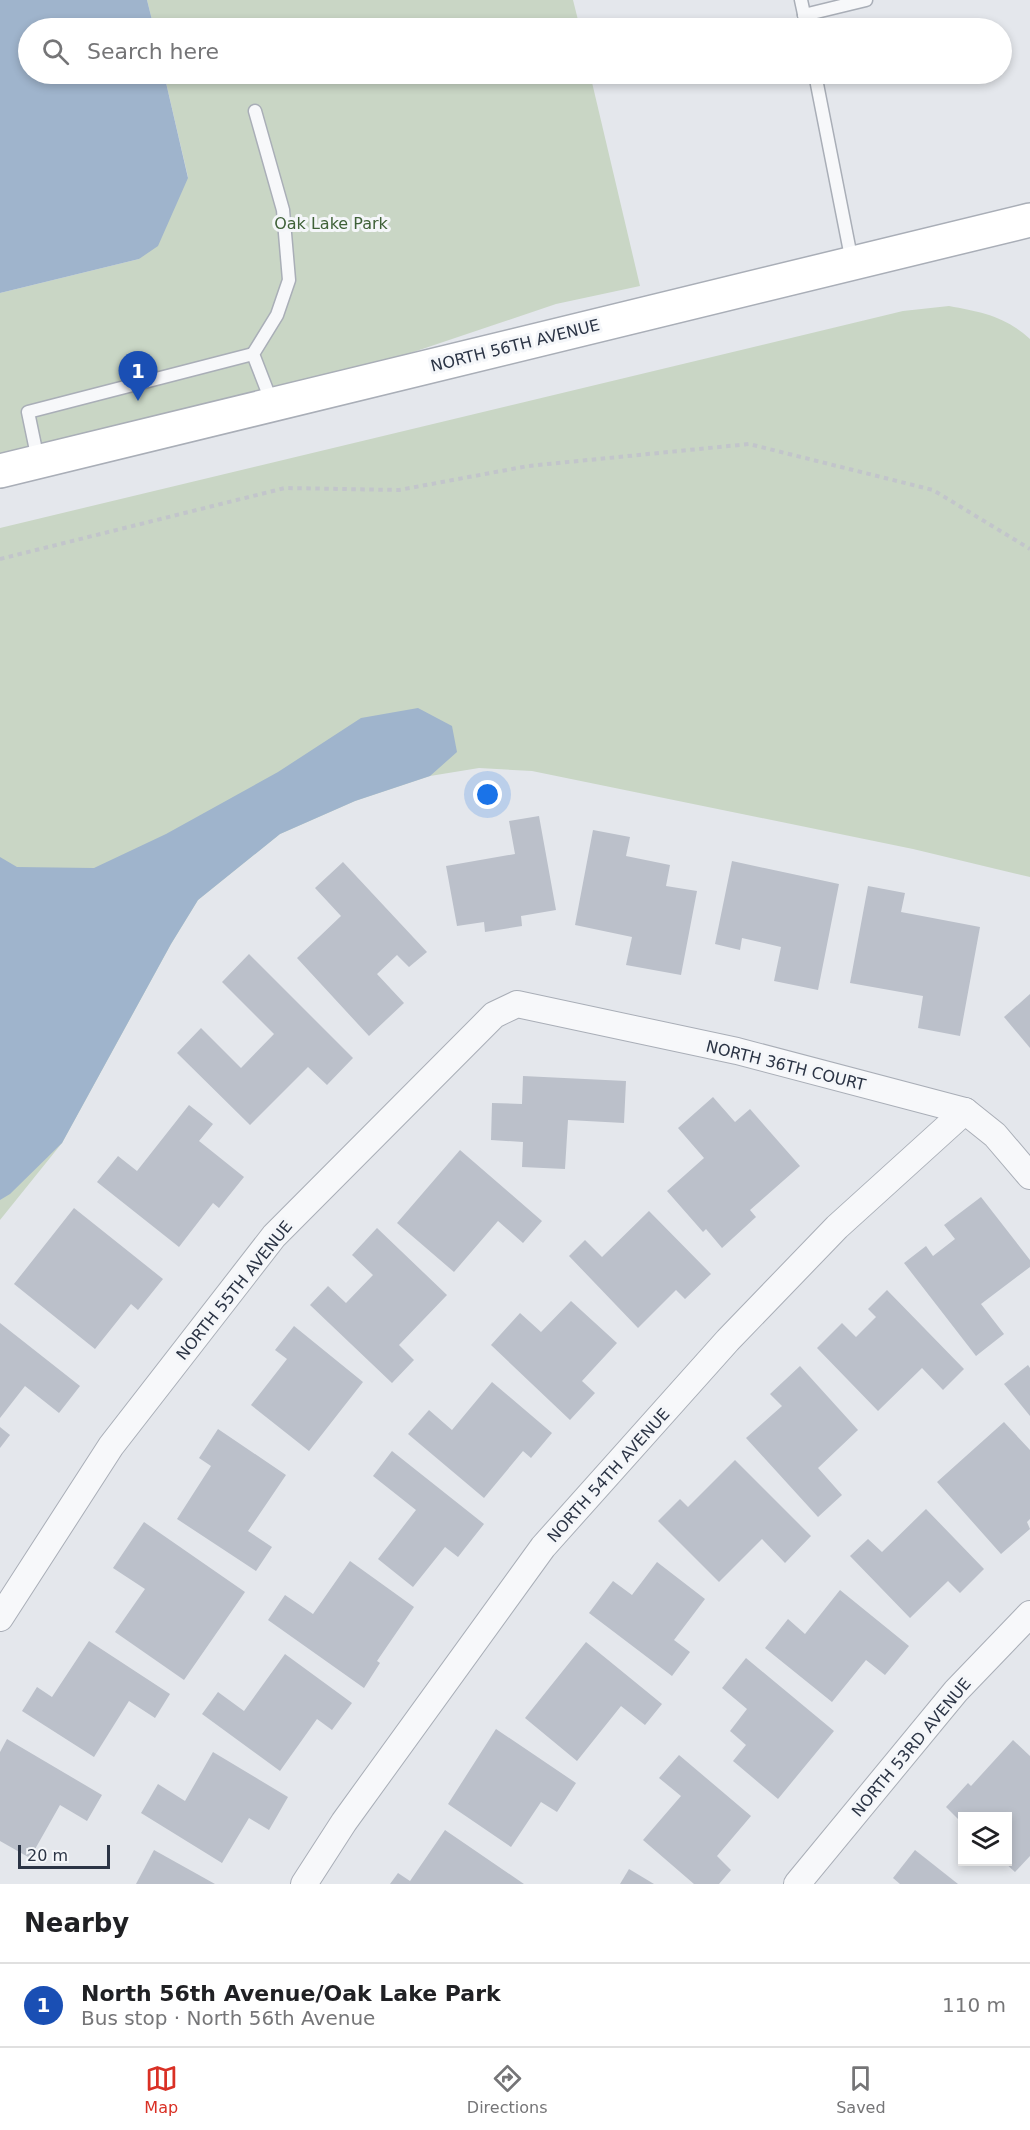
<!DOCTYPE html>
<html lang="en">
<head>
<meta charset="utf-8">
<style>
  body { margin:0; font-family:"DejaVu Sans",sans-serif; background:#f6f6f6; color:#202124 }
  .controls { position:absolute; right:18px; bottom:18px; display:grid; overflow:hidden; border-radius:0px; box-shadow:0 3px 9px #0003 }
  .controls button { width:54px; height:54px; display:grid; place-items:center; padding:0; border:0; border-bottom:2px solid #e0e0e0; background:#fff; color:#202124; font:30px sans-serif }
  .scale { position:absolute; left:18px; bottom:15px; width:92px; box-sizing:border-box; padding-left:6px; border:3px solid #2b3445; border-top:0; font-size:16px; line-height:21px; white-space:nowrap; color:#2b3445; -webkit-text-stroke:4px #f4f6f9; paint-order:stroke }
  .you { position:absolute; left:488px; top:795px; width:21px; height:21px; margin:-15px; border:4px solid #fff; border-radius:50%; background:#1a73e8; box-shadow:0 0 0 9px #1a73e833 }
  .badge { display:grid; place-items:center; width:39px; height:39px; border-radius:50%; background:#d93025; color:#fff; font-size:20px; font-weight:700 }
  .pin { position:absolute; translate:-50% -50px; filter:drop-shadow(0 2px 3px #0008) }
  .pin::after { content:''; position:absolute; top:32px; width:21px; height:18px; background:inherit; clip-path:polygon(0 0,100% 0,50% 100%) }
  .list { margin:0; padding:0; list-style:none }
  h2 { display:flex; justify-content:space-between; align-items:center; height:78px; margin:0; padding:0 24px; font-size:26px }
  h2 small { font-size:20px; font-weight:400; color:#757577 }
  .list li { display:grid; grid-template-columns:39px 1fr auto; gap:18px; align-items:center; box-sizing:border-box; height:84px; padding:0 24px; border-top:2px solid #e0e0e0 }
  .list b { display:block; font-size:22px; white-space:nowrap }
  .list p { margin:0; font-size:20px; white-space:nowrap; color:#757577 }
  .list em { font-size:20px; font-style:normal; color:#757577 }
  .icon { flex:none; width:33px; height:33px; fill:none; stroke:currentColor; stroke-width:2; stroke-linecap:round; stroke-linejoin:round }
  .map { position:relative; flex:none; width:1030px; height:1884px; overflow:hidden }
  .search { position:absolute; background:#fff; box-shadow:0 3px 9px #0003; left:18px; right:18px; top:18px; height:66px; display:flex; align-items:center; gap:15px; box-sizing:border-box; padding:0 21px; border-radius:33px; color:#757577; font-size:22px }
  .sheet { height:162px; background:#fff }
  nav { display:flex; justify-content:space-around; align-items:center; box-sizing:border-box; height:84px; border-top:2px solid #e0e0e0; background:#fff; font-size:16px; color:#757577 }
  nav a { display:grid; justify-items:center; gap:3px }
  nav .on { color:#d93025 }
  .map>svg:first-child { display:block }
</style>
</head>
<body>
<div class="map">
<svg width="1030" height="1884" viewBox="0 0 1030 1884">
  <rect width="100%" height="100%" fill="#e4e7ec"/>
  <!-- green -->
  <g fill="#c9d6c5">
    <polygon points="147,0 573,0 580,28 154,28"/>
    <polygon points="164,74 590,74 640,286 556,304 354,372 0,460 0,293 139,259 188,177"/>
    <path d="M 949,306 C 981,312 1005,316 1030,339 L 1030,877 L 913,849 L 532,771 L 479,768 L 430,776 L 355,801 L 280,834 L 198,900 L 171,944 L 62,1143 L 0,1220 L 0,528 L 903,311 Z"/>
  </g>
  <!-- water -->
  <g fill="#9fb4cc">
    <polygon points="0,0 147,0 154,28 28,28 28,74 164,74 188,178 158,246 139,259 0,293"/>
    <polygon points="418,708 452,726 457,752 430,776 355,801 280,834 198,900 171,944 62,1143 10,1194 0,1200 0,857 17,867 94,868 166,834 278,772 361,718"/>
  </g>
  <!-- building -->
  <g fill="#bbc0ca">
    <polygon points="539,816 556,910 521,916 522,926 485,932 484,922 457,926 446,866 515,854 509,821"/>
    <polygon points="593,830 630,837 626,856 670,865 666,886 697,891 681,975 626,965 632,937 575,925"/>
    <polygon points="732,861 839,884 818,990 774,981 781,947 742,938 740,950 715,944"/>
    <polygon points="343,862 427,952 409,967 397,955 377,974 404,1003 369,1036 297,958 341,916 315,888"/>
    <polygon points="868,886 905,893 901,912 980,927 960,1036 918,1028 923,996 850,983"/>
    <polygon points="249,954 353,1058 327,1085 308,1067 250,1125 177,1053 201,1028 241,1068 274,1034 222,982"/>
    <polygon points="1030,994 1030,1048 1004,1017"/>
    <polygon points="523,1076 626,1081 624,1123 568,1120 565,1169 522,1167 523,1142 491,1140 492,1103 522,1104"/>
    <polygon points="713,1097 735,1122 750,1109 800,1166 750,1210 756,1217 722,1248 706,1229 703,1232 667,1191 704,1158 678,1128"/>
    <polygon points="189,1105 213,1124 199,1141 244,1177 219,1208 213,1203 179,1247 97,1182 118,1156 137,1171"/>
    <polygon points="460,1150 542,1221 523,1243 498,1221 454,1272 397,1223"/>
    <polygon points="981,1197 1030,1260 1030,1267 981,1304 1004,1334 976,1356 904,1263 926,1246 933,1256 955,1239 944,1225"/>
    <polygon points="74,1208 163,1279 138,1310 131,1304 95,1349 14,1284"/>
    <polygon points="649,1211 711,1274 685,1299 676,1290 638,1328 569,1256 585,1240 602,1257"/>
    <polygon points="377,1228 447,1295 399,1345 414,1360 392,1383 310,1305 328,1286 346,1303 373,1275 352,1255"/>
    <polygon points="887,1290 964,1369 943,1390 922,1368 878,1411 817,1348 842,1323 856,1337 876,1317 868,1309"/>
    <polygon points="571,1301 617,1343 582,1381 595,1393 570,1420 491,1345 520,1313 541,1332"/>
    <polygon points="0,1323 80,1386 59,1413 25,1386 0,1418"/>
    <polygon points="294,1326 363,1382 309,1451 251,1405 287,1359 275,1350"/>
    <polygon points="1028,1365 1030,1368 1030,1416 1004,1384"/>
    <polygon points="800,1366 858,1430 818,1468 842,1495 818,1517 746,1438 782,1406 770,1394"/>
    <polygon points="492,1382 552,1433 531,1458 523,1451 484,1498 408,1434 429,1410 452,1430"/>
    <polygon points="1004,1422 1030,1450 1030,1519 1027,1522 1030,1529 1001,1554 937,1482"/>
    <polygon points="0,1427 10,1435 0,1448"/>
    <polygon points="218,1429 286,1475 248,1531 272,1547 256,1571 177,1519 211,1466 199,1458"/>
    <polygon points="392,1451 484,1524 458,1557 445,1547 413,1587 378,1559 416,1510 373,1476"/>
    <polygon points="735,1460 811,1536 785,1563 762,1539 719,1582 658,1521 680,1499 688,1507"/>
    <polygon points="926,1509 984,1569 960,1593 948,1581 910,1618 850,1556 868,1539 882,1552"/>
    <polygon points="144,1522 245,1592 184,1680 115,1632 145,1589 113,1568"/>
    <polygon points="350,1561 414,1607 377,1661 380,1663 364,1688 268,1620 285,1595 313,1614"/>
    <polygon points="657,1562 705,1599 674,1640 690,1652 672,1676 589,1613 613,1581 632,1595"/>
    <polygon points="840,1590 909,1646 885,1675 866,1660 832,1702 765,1648 788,1619 805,1634"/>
    <polygon points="89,1641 170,1694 155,1718 129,1701 94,1757 22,1711 37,1687 52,1697"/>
    <polygon points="586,1642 662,1704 645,1725 621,1706 577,1761 525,1718"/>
    <polygon points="285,1654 352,1703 332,1730 317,1719 280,1771 202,1714 218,1692 244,1711"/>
    <polygon points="746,1658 834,1731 778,1799 733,1761 746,1745 730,1731 747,1709 722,1688"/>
    <polygon points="496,1729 576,1783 557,1812 541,1802 511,1847 448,1804"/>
    <polygon points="7,1739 102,1795 87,1821 60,1805 30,1858 0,1841 0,1752"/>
    <polygon points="1013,1740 1030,1756 1030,1856 1015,1872 1004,1862 1008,1862 1008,1816 962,1816 962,1823 946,1807 968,1783 971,1786"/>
    <polygon points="213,1752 288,1797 269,1830 249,1818 222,1863 141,1813 158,1784 185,1801"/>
    <polygon points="679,1755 751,1816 717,1856 731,1870 719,1884 694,1884 643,1840 681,1796 659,1778"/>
    <polygon points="445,1830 524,1884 390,1884 398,1873 410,1881"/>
    <polygon points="154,1850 215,1884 136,1884"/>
    <polygon points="915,1850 958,1884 900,1884 893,1878"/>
    <polygon points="629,1869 654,1884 620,1884"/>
  </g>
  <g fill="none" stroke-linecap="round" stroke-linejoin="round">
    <!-- lane casing -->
    <g stroke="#a9aeb7" stroke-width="15">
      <g id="lane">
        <polyline points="801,0 807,28"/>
        <polyline points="804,15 866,0"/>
        <polyline points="815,74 852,262"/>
        <polyline points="255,111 283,210 289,280 277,315 253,354 272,403"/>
        <polyline points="38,460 28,412 253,354"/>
      </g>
    </g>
    <!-- street casing -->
    <g stroke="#a9aeb7" stroke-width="28">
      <g id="street">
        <polyline points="0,1618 111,1446 274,1236 494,1015 517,1004 737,1051 965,1111 995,1135 1030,1176"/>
        <polyline points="304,1884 344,1822 543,1547 728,1340 837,1227 965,1111"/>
        <polyline points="797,1884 956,1691 1030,1614"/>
      </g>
    </g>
    <!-- secondary casing -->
    <g stroke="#a9aeb7" stroke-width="36">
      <polyline id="secondary" points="0,471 1030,220"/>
    </g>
    <!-- path -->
    <polyline stroke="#c2c5cb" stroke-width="4" stroke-dasharray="4.5 4.5" stroke-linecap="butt" points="0,559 285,488 399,490 528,466 749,444 933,490 1030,549"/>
    <!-- lane -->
    <use href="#lane" stroke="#f7f8fa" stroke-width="12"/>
    <!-- street -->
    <use href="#street" stroke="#f7f8fa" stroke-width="26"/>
    <!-- secondary -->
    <use href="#secondary" stroke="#fff" stroke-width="33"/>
  </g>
  <g text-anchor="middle" stroke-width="6" stroke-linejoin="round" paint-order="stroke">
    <!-- park labels -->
    <g font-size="16" fill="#3f6138" stroke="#f4f6f9">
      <text x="331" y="229">Oak Lake Park</text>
    </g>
    <!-- street labels -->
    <g font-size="16" fill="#2b3445" stroke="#f4f6f9">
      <text transform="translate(515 345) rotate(-14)" y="6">NORTH 56TH AVENUE</text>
      <text transform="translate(786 1065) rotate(14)" y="6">NORTH 36TH COURT</text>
      <text transform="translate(234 1290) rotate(-51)" y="6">NORTH 55TH AVENUE</text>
      <text transform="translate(608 1475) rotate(-48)" y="6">NORTH 54TH AVENUE</text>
      <text transform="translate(911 1747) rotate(-50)" y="6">NORTH 53RD AVENUE</text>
    </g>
  </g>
</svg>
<div class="controls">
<button><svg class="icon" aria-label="layers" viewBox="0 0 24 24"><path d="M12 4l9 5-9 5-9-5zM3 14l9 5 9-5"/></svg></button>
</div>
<div class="scale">20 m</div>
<div class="you"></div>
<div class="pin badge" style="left:138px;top:401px;background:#1a4fb4">1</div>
<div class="search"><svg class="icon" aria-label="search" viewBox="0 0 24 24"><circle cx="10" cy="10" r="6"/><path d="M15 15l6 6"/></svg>Search here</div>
</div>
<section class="sheet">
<h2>Nearby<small></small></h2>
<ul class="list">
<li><span class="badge" style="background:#1a4fb4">1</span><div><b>North 56th Avenue/Oak Lake Park</b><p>Bus stop · North 56th Avenue</p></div><em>110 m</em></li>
</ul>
</section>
<nav>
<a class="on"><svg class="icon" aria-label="map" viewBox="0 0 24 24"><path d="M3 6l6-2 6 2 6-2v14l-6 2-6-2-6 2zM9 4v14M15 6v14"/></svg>Map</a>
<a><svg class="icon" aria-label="directions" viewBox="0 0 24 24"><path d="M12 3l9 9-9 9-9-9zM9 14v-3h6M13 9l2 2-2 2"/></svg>Directions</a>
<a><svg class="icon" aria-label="saved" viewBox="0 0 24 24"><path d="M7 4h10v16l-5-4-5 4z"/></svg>Saved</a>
</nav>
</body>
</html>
